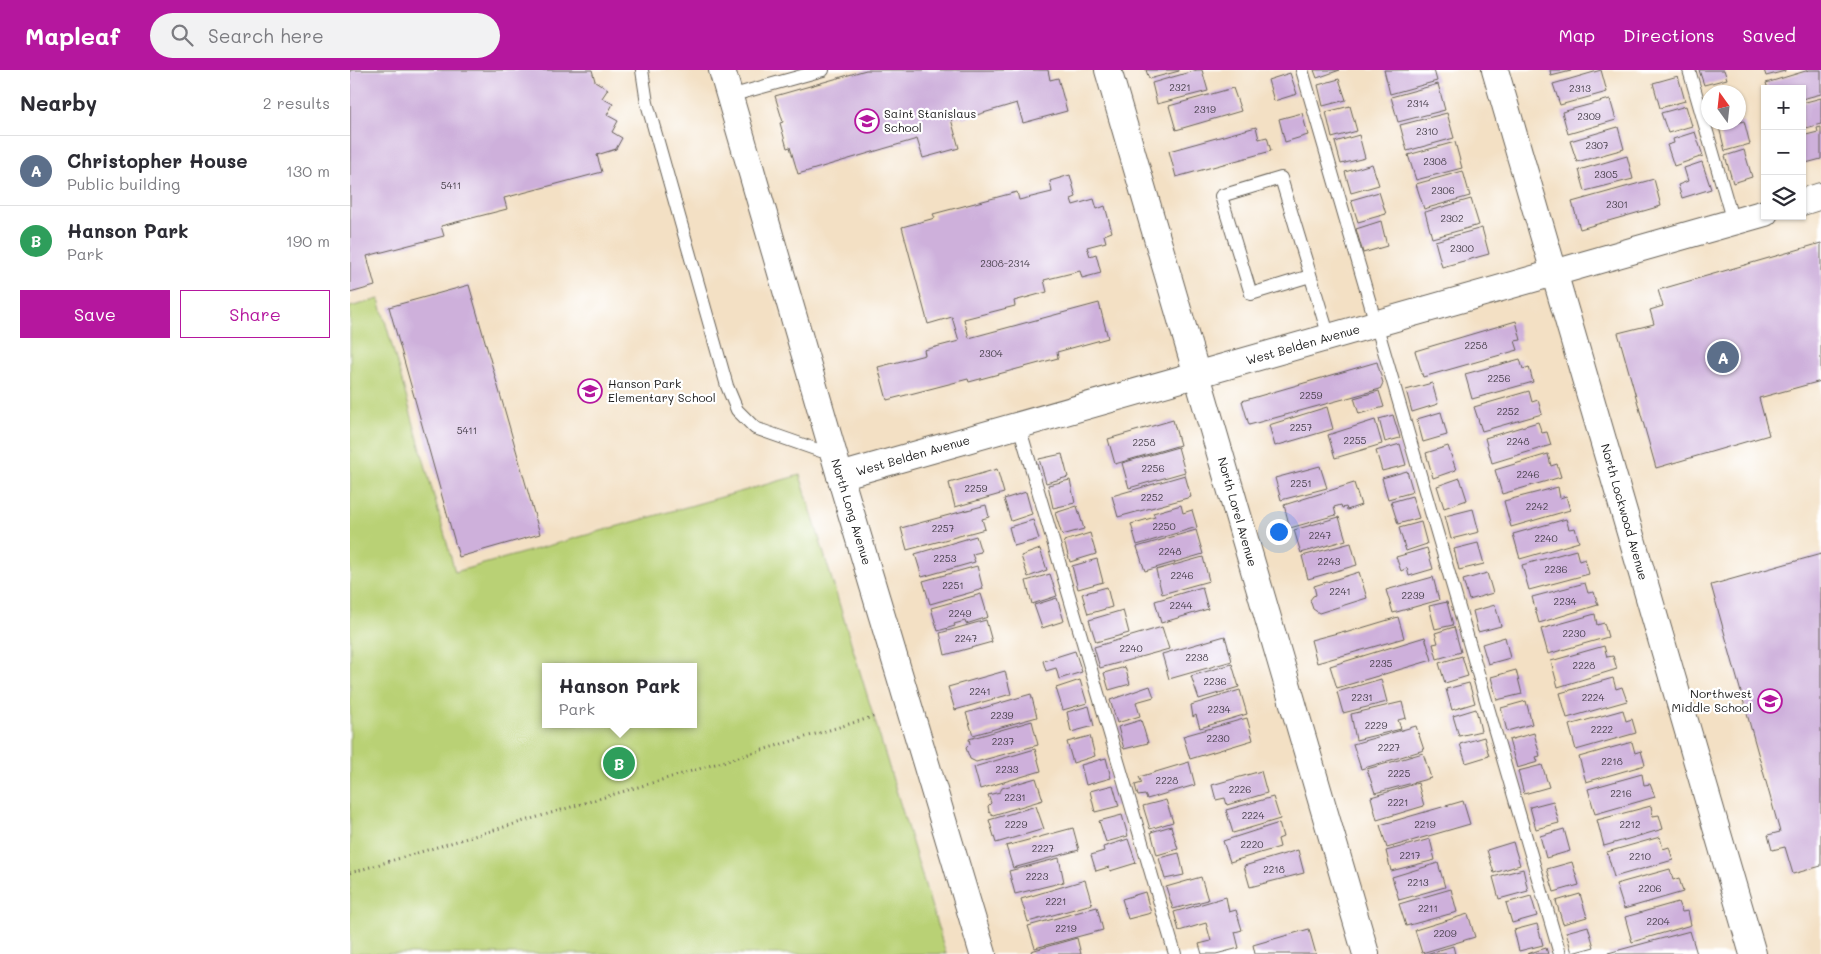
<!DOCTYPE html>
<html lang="en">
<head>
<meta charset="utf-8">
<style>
  body { margin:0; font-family:Mali,sans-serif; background:#f2f2f3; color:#2b2b33 }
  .controls { position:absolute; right:15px; top:15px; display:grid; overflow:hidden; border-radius:0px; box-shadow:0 1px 4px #0004 }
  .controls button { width:45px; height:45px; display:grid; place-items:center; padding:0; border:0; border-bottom:1px solid #e1e1e2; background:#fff; color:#2b2b33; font:25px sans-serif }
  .compass { position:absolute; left:1351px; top:15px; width:45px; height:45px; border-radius:50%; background:#fff; box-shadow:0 1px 4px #0004; rotate:345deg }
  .you { position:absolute; left:928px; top:461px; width:18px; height:18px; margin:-12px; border:4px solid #fff; border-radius:50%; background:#1a73e8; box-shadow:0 0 0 8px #1a73e833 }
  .badge { display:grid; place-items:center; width:32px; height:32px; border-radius:50%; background:#b5179e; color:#fff; font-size:16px; font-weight:700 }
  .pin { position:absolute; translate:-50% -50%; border:2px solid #fff; box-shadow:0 1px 5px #0006 }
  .popup { position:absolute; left:192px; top:593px; width:155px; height:65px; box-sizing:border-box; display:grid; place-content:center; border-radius:0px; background:#fff; filter:drop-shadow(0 1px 4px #0005); font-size:16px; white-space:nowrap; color:#7c7c81 }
  .popup b { font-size:19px; color:#2b2b33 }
  .popup::after { content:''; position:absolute; left:50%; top:100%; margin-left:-10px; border:10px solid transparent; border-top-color:#fff }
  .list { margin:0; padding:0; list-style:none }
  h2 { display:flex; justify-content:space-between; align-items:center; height:65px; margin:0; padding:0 20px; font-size:21px }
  h2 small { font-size:16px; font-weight:400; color:#7c7c81 }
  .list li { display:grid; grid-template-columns:32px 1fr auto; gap:15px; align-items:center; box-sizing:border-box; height:70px; padding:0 20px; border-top:1px solid #e1e1e2 }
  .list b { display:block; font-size:19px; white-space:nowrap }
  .list p { margin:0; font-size:16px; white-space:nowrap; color:#7c7c81 }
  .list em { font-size:16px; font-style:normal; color:#7c7c81 }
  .actions { display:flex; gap:10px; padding:15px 20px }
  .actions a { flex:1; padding:11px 0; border:1px solid #b5179e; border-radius:0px; text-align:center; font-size:18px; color:#b5179e }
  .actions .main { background:#b5179e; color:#fff }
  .icon { flex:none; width:28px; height:28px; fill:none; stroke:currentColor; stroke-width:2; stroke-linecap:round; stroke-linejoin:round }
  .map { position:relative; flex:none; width:1471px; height:884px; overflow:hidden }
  header { display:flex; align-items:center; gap:30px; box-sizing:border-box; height:70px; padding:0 25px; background:#b5179e; color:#fff }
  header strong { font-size:24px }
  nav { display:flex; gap:28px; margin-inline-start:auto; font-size:18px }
  .search { width:350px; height:45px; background:#f2f2f3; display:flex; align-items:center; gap:12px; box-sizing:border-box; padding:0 18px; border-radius:28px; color:#7c7c81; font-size:19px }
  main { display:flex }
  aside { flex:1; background:#fff }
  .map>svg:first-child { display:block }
</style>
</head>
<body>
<header>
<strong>Mapleaf</strong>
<div class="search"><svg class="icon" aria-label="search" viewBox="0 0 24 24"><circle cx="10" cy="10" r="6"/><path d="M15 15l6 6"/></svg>Search here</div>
<nav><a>Map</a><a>Directions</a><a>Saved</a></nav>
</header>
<main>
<aside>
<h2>Nearby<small>2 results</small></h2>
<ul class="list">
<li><span class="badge" style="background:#5c6f8a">A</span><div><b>Christopher House</b><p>Public building</p></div><em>130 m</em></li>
<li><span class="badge" style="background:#2e9e5b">B</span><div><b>Hanson Park</b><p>Park</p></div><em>190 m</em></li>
</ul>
<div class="actions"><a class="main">Save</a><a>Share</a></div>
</aside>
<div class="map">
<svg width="1471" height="884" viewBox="0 0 1471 884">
  <rect width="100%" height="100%" fill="#fff"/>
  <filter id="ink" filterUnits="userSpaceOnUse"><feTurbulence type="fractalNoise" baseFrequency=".02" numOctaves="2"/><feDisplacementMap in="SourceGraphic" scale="10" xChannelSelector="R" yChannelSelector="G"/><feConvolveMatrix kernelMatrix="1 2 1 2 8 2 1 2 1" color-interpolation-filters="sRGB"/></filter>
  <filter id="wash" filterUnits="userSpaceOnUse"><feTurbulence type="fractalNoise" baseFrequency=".0096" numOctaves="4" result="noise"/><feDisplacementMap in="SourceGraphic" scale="20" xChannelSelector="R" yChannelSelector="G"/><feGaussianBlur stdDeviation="1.12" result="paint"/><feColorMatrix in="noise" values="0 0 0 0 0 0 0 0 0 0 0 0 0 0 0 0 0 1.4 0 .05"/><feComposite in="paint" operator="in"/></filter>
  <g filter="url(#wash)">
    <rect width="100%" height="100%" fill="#f3e0c4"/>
    <!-- green -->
    <path fill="#b9d175" stroke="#6a7648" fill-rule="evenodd" d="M 29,229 L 105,502 L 450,405 L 596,884 L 0,884 L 0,237 ZM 195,597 L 343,597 L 343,654 L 195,654 Z"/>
    <g id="blocks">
      <!-- building -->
      <g fill="#ceb0db">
        <polygon points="0,0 242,0 245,11 258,19 252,28 263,34 257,45 268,51 262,62 272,68 266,79 247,85 252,102 154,128 157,139 91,156 94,166 17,186 25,216 0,223"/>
        <polygon points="516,0 698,0 700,10 708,8 717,41 673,53 667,33 613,49 612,46 601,49 609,78 573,88 567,69 448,104 440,77 437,78 430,53 433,52 425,26"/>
        <polygon points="796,0 829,0 829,1 799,9"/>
        <polygon points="847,0 852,0 858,21 807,34 802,13"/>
        <polygon points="964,0 990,0 967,8"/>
        <polygon points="1034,0 1084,0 1087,11 1040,24"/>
        <polygon points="1200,0 1221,0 1221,1 1201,6"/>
        <polygon points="1251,0 1257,22 1210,35 1203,14"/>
        <polygon points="1349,0 1374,0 1377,9 1354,15"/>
        <polygon points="1414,0 1435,0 1435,1 1416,6"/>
        <polygon points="1459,0 1471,0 1471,24 1452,29 1452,19 1418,19 1416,13"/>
        <polygon points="940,3 947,24 924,31 918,10"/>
        <polygon points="1328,6 1335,31 1310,38 1303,13"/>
        <polygon points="989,9 996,30 973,36 968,15"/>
        <polygon points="1088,14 1095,40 1048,52 1041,27"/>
        <polygon points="883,18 891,41 826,60 819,36"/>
        <polygon points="1471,28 1471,54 1452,59 1452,33"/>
        <polygon points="1260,29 1266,50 1218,64 1212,42"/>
        <polygon points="1000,36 1007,61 982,68 976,42"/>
        <polygon points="1336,36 1342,56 1318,63 1311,43"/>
        <polygon points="952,43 958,65 935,72 929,49"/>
        <polygon points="1097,43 1104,68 1057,81 1050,55"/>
        <polygon points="1394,51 1400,74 1375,81 1369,57"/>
        <polygon points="906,57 909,69 917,67 921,81 826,107 819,81"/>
        <polygon points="1268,57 1274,79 1227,92 1220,71"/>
        <polygon points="1471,57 1471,89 1452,94 1452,66 1468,62 1467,58"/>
        <polygon points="1345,62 1353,86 1324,96 1317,75 1324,73 1323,69"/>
        <polygon points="1009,65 1015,88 991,94 985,72"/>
        <polygon points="1105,72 1112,98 1066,110 1058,85"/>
        <polygon points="1394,80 1402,107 1383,113 1375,86"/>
        <polygon points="1277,86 1283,109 1235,121 1229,100"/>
        <polygon points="1352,92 1361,119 1332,128 1328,115 1338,111 1334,98"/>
        <polygon points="1022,94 1029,115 1001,123 995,102"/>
        <polygon points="1113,101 1120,126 1074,139 1066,114"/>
        <polygon points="720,105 726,127 721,129 723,135 744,129 747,139 755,136 762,162 754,165 756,172 737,177 740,186 746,184 751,203 732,208 730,201 694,210 697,222 664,231 665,236 614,249 619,268 749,233 758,268 707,282 708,288 619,312 618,309 537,330 528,297 575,285 574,280 609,271 602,247 578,254 552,157 585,148 583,144 667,122 669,130 702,122 700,111"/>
        <polygon points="1304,109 1311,136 1230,159 1222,132"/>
        <polygon points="1029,122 1036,144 1008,152 1001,130"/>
        <polygon points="1121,129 1129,155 1082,168 1075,142"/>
        <polygon points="1031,151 1037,176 1013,183 1006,159"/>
        <polygon points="1132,158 1139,184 1092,197 1085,171"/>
        <polygon points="1471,173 1471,311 1409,328 1419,365 1306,398 1268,263 1304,254 1300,240 1313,236 1308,220"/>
        <polygon points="119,215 190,464 109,487 39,237"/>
        <polygon points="1166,251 1171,270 1165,271 1168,280 1073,307 1065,281"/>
        <polygon points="1170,289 1173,299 1179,297 1183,312 1122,329 1115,304"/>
        <polygon points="1027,292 1033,313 1030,319 899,355 892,331"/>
        <polygon points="1082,313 1088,334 1062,342 1056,320"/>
        <polygon points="1029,321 1034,337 1009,344 1004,328"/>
        <polygon points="1179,321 1182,332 1188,330 1192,344 1132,361 1124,337"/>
        <polygon points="977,337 983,359 925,376 919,355"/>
        <polygon points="1091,342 1097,365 1073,372 1067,349"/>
        <polygon points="1043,345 1050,368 1035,372 1029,349"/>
        <polygon points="823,350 830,375 765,394 758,369"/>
        <polygon points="1025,350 1032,374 985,388 978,365"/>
        <polygon points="1188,352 1192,363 1197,362 1201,375 1142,393 1135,368"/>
        <polygon points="1050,374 1056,395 1032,401 1026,381"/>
        <polygon points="1098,376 1106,400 1083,408 1076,383"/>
        <polygon points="828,377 835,402 779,418 772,393"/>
        <polygon points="712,384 718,407 696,413 689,389"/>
        <polygon points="1198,384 1201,396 1207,394 1211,407 1152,424 1145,400"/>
        <polygon points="970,396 977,418 931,430 925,408"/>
        <polygon points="647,399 654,423 605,437 599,413"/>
        <polygon points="1057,401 1063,422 1038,429 1032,408"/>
        <polygon points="835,405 841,427 768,447 762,426"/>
        <polygon points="1110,408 1117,430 1094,438 1087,416"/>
        <polygon points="720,410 725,433 703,438 698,415"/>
        <polygon points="1004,413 1011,435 997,440 996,437 992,438 991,435 984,437 986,445 940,458 934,435"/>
        <polygon points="1208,417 1210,428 1216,426 1220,440 1161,457 1154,431"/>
        <polygon points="676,422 682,444 661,451 654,429"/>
        <polygon points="1062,426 1069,448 1048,454 1041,432"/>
        <polygon points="636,435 639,447 632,449 635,459 557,480 551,458"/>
        <polygon points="831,435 833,443 842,440 847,457 787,475 781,454 805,447 803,443"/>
        <polygon points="727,436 734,459 712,465 705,443"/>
        <polygon points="1123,439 1129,462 1101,469 1095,446"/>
        <polygon points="989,447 996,470 951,483 944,460"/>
        <polygon points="1216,449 1219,459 1225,458 1229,472 1170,489 1163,464"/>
        <polygon points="683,450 689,469 664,476 659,457"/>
        <polygon points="1071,452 1077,474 1056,481 1049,458"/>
        <polygon points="846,460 853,484 795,501 787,477"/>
        <polygon points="740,463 746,484 720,492 714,471"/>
        <polygon points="626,466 631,482 622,484 625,492 572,507 565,484"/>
        <polygon points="1001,473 1007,495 958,509 952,486"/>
        <polygon points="1128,473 1134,494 1109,500 1104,479"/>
        <polygon points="1077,478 1083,499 1059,506 1057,498 1051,501 1046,487"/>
        <polygon points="690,479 697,500 678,507 671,486"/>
        <polygon points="1226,480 1229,491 1235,489 1239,504 1179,520 1172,495"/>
        <polygon points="1471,484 1471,796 1443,804 1435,777 1422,780 1418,765 1430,762 1361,515"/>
        <polygon points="853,487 859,511 812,524 806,500"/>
        <polygon points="747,489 753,512 728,519 722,496"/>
        <polygon points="627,496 633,519 580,534 573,511"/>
        <polygon points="1009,502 1017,528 969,543 963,539 960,530 963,526 966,525 964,516"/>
        <polygon points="1137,503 1143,523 1119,530 1113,510"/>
        <polygon points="700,504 707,526 682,534 676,511"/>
        <polygon points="1083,507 1089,530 1043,543 1036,520"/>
        <polygon points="1235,513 1238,523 1244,522 1248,535 1189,553 1182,527"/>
        <polygon points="757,517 762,537 738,544 732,524"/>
        <polygon points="852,517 858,539 811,553 805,531"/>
        <polygon points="631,524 638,547 616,554 615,551 604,554 605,556 588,561 581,538"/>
        <polygon points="707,528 714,551 692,558 684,535"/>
        <polygon points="1097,532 1103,555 1085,559 1079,536"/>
        <polygon points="1145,535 1151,556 1128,562 1123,541"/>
        <polygon points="773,540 779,563 746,572 739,550"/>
        <polygon points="1245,544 1247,555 1254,553 1258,567 1198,584 1191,559"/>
        <polygon points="1048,547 1054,568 967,593 961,570 995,561 995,563"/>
        <polygon points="636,550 642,572 595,585 590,563"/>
        <polygon points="812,557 819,579 750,598 744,577"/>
        <polygon points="1104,557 1111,582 1087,589 1083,574 1088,573 1085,563"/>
        <polygon points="875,566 882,591 819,609 812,584"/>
        <polygon points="1075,567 1082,590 987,618 980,596"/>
        <polygon points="1155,567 1160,588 1138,594 1132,574"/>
        <polygon points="1254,576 1257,587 1263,586 1267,599 1208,617 1201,591"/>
        <polygon points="725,581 732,602 709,609 706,598 696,601 693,591"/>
        <polygon points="1112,586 1118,606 1095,613 1089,593"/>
        <polygon points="882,594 889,617 849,629 841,606"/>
        <polygon points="775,597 780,614 759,620 754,603"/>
        <polygon points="1166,600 1172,624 1147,630 1141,607"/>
        <polygon points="655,601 661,624 605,640 598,617"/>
        <polygon points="1263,608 1266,619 1272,617 1277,631 1217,648 1210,623"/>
        <polygon points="1031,609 1037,632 993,643 987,622"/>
        <polygon points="730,610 737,633 713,640 706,618"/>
        <polygon points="1119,613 1125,633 1102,640 1096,619"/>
        <polygon points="800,616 804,627 786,632 790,646 767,653 760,630"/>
        <polygon points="890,620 897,644 850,658 846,645 843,647 841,635"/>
        <polygon points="681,624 687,647 623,665 616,643"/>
        <polygon points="1176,631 1182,654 1157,661 1151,638"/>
        <polygon points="1052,632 1056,648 1048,650 1051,659 1006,670 1001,644"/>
        <polygon points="739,636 744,656 721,662 717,642"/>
        <polygon points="1126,639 1131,661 1109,666 1103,646"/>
        <polygon points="1273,640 1276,651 1282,649 1286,663 1226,680 1219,655"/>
        <polygon points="897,648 903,670 840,689 833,666"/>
        <polygon points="791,650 798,673 774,679 768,657"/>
        <polygon points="682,651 688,675 626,692 620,689 616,678 620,674 619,669"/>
        <polygon points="1066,656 1074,680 1011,699 1003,674"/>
        <polygon points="1184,663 1190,686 1186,687 1188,692 1167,698 1159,670"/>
        <polygon points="740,666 745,686 723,693 717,672"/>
        <polygon points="1134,667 1139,686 1116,693 1110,674"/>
        <polygon points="1282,672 1285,683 1291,681 1295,695 1236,712 1229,687"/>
        <polygon points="685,679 691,701 630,719 624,697"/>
        <polygon points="1073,683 1081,708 1025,723 1017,699"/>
        <polygon points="756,688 761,708 736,715 731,695"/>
        <polygon points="839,692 845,715 797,729 795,725 788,726 785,715 792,713 789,707"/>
        <polygon points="1192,695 1199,717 1174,724 1168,701"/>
        <polygon points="911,701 917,723 877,735 875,728 866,730 862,715"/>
        <polygon points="1292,704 1294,715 1300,714 1305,727 1245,744 1238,719"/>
        <polygon points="686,708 693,730 643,745 639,742 638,736 641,733 638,725 650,722 652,718"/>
        <polygon points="1068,713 1074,736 1027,750 1021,727"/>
        <polygon points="763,715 769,736 745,742 740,721"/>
        <polygon points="923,727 930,749 883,763 876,740"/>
        <polygon points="816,730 823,752 800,759 793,736"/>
        <polygon points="1113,731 1120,754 1037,778 1030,755"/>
        <polygon points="1203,731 1209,753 1186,759 1180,737"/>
        <polygon points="686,736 694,759 646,773 639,750"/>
        <polygon points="1301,736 1303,746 1309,745 1313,759 1254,776 1247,750"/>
        <polygon points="772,745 778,766 756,772 749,751"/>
        <polygon points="929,753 933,767 928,769 930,777 880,792 873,771"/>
        <polygon points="821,756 828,779 807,785 801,762"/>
        <polygon points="723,758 729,780 663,798 656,776"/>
        <polygon points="1214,759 1220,781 1196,788 1190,766"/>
        <polygon points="1310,767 1313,779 1319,777 1323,790 1264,807 1257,782"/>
        <polygon points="778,769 786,793 760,801 759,797 746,801 741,785 754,781 753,777"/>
        <polygon points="1080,769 1085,790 1041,801 1036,781"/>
        <polygon points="1163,772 1170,795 1144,803 1137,780"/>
        <polygon points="948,780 954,803 900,817 894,796"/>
        <polygon points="829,783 834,805 815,809 809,788"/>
        <polygon points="709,788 714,812 665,824 659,801"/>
        <polygon points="1222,792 1229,815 1204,822 1197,799"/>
        <polygon points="1088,793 1095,817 1049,830 1042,807"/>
        <polygon points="1173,799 1178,821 1149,829 1143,807"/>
        <polygon points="1320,799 1323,810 1329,808 1333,822 1274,839 1266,814"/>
        <polygon points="851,807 858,830 823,839 816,817"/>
        <polygon points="735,810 742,834 678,852 671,829"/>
        <polygon points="1101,819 1107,842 1056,856 1049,834"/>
        <polygon points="795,822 801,843 778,849 772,829"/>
        <polygon points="1230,824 1237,847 1213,854 1206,831"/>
        <polygon points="1181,826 1187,846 1162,853 1156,833"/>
        <polygon points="876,827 879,842 886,840 892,860 885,862 889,878 866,884 852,884 849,874 861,871 856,853 829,861 824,842"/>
        <polygon points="1328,832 1332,842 1338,841 1341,855 1282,872 1275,847"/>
        <polygon points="747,837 753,860 685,878 678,856"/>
        <polygon points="1118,844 1125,867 1072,883 1065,860"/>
        <polygon points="1187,854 1193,875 1169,881 1164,860"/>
        <polygon points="1238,856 1244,877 1222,883 1216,862"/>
        <polygon points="959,859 966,884 905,884 903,875"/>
        <polygon points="1340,861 1347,884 1258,884 1258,883"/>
        <polygon points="727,868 731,884 682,884 681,881"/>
        <polygon points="1103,876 1105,884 1076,884"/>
        <polygon points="1196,878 1198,884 1177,884"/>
      </g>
    </g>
  </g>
  <g filter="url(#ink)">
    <use href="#blocks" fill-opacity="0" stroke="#676157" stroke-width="1"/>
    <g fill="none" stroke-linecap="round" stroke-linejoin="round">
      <!-- service casing -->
      <g stroke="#676157" stroke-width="14">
        <g id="service">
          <polyline points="292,0 297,33 377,316 387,340 405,358 485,386"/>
          <polyline points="952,0 1210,884"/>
          <polyline points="1339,0 1383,152"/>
          <polyline points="380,26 473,0"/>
          <polyline points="960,206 901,224 871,126 931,108 979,267"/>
          <polyline points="669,356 825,884"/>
        </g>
      </g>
      <!-- minor casing -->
      <g stroke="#676157" stroke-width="28">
        <g id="minor">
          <polyline points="372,0 490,406 633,884"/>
          <polyline points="758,0 1016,884"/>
          <polyline points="1145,0 1403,884"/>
          <polyline points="1452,132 1471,126"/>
          <polyline points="490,406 1415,143"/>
        </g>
      </g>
      <!-- path -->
      <polyline stroke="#676157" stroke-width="3" stroke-dasharray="1 4" stroke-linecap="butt" points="0,803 526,646"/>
      <!-- service -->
      <use href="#service" stroke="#fff" stroke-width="12"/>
      <!-- minor -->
      <use href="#minor" stroke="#fff" stroke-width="26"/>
    </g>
  </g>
  <!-- icons -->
  <defs>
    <g id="school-ring" transform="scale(1.25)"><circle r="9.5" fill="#fff" stroke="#b5179e" stroke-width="1.5"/><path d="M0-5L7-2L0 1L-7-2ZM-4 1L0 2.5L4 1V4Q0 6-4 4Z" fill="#b5179e"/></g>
  </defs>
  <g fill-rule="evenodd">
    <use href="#school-ring" x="517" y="51"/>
    <use href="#school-ring" x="240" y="321"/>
    <use href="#school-ring" x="1420" y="631"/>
  </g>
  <g text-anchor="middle" stroke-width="4.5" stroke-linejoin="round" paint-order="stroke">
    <!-- number labels -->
    <g font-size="10" fill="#48414c">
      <text x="830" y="21">2321</text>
      <text x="1230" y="22">2313</text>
      <text x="1068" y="37">2314</text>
      <text x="855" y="43">2319</text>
      <text x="1239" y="50">2309</text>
      <text x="1077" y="65">2310</text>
      <text x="1247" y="79">2307</text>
      <text x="1085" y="95">2308</text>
      <text x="1256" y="108">2305</text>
      <text x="101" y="119">5411</text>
      <text x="1093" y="124">2306</text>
      <text x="1267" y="138">2301</text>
      <text x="1102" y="152">2302</text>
      <text x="1112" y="182">2300</text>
      <text x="655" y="197">2308-2314</text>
      <text x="1126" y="279">2258</text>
      <text x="641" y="287">2304</text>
      <text x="1149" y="312">2256</text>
      <text x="961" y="329">2259</text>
      <text x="1158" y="345">2252</text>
      <text x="951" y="361">2257</text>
      <text x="117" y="364">5411</text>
      <text x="1005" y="374">2255</text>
      <text x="1168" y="375">2248</text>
      <text x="794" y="376">2258</text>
      <text x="803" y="402">2256</text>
      <text x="1178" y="408">2246</text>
      <text x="951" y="417">2251</text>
      <text x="626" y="422">2259</text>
      <text x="802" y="431">2252</text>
      <text x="1187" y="440">2242</text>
      <text x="814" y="460">2250</text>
      <text x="593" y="462">2257</text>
      <text x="970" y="469">2247</text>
      <text x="1196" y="472">2240</text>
      <text x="820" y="485">2248</text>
      <text x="595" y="492">2253</text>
      <text x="979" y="495">2243</text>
      <text x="1206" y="503">2236</text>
      <text x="832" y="509">2246</text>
      <text x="603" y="519">2251</text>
      <text x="990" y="525">2241</text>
      <text x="1063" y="529">2239</text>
      <text x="1215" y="535">2234</text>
      <text x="831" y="539">2244</text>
      <text x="610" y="547">2249</text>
      <text x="1224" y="567">2230</text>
      <text x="616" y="572">2247</text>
      <text x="781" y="582">2240</text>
      <text x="847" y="591">2238</text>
      <text x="1031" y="597">2235</text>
      <text x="1234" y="599">2228</text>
      <text x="865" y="615">2236</text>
      <text x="630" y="625">2241</text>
      <text x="1012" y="631">2231</text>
      <text x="1243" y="631">2224</text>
      <text x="869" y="643">2234</text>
      <text x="652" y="649">2239</text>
      <text x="1026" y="659">2229</text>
      <text x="1252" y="663">2222</text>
      <text x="868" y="672">2230</text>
      <text x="653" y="675">2237</text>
      <text x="1039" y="681">2227</text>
      <text x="1262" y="695">2218</text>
      <text x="657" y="703">2233</text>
      <text x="1049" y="707">2225</text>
      <text x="817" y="714">2228</text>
      <text x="890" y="723">2226</text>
      <text x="1271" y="727">2216</text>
      <text x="665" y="731">2231</text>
      <text x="1048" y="736">2221</text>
      <text x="903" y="749">2224</text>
      <text x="666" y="758">2229</text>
      <text x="1075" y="758">2219</text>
      <text x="1280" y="758">2212</text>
      <text x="902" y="778">2220</text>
      <text x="693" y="782">2227</text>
      <text x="1060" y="789">2217</text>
      <text x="1290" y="790">2210</text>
      <text x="924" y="803">2218</text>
      <text x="687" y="810">2223</text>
      <text x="1068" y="816">2213</text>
      <text x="1300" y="822">2206</text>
      <text x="706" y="835">2221</text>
      <text x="1078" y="842">2211</text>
      <text x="1308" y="855">2204</text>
      <text x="716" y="862">2219</text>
      <text x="1095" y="867">2209</text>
    </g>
    <!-- poi labels -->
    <g font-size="12" fill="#1c1c1c" stroke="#fff" text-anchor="start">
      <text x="534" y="48">Saint Stanislaus<tspan x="534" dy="14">School</tspan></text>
      <text x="258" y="318">Hanson Park<tspan x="258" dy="14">Elementary School</tspan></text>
      <text x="1402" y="628" text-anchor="end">Northwest<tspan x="1402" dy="14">Middle School</tspan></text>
    </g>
    <!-- street labels -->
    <g font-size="12" fill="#1c1c1c" stroke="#fff">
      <text transform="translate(953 275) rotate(-16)" y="4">West Belden Avenue</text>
      <text transform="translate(563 386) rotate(-16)" y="4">West Belden Avenue</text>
      <text transform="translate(501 442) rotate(73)" y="4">North Long Avenue</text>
      <text transform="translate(887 442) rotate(74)" y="4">North Lorel Avenue</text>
      <text transform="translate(1274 442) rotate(74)" y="4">North Lockwood Avenue</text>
    </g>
  </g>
</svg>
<div class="controls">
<button>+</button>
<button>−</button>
<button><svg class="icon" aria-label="layers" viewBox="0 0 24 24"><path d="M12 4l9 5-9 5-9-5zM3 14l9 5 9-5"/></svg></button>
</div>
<svg class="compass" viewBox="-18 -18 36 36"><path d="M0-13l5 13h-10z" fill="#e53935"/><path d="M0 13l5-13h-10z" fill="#7c7c81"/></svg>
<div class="you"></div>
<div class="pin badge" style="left:1373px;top:287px;background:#5c6f8a">A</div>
<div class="pin badge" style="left:269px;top:693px;background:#2e9e5b">B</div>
<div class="popup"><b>Hanson Park</b>Park</div>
</div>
</main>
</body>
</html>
